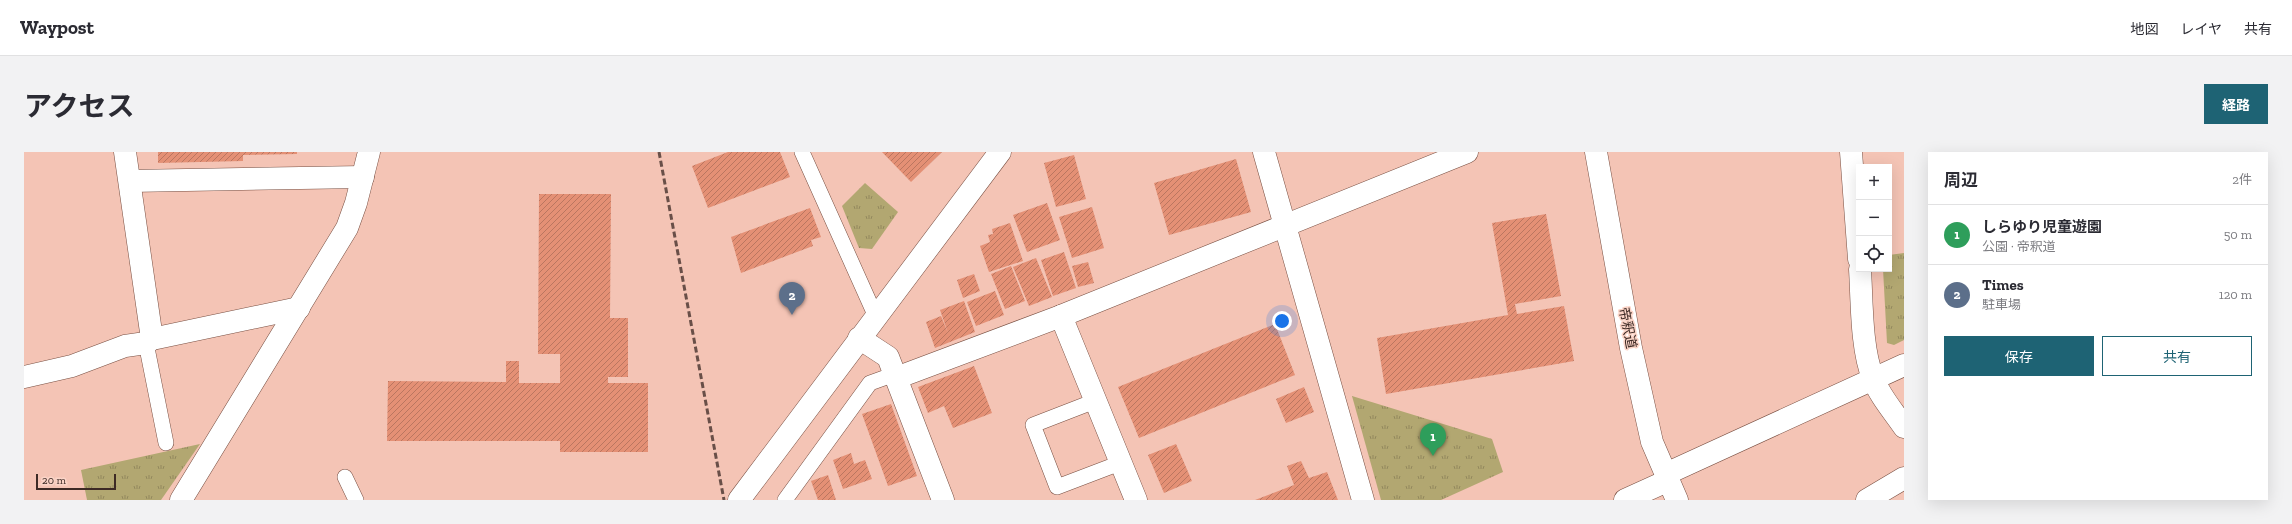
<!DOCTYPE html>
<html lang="ja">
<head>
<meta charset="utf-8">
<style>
  body { margin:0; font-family:"Zilla Slab","Noto Sans JP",serif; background:#f2f2f3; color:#2b2b33 }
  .controls { position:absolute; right:12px; top:12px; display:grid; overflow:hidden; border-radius:0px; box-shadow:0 4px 16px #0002 }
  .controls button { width:36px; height:36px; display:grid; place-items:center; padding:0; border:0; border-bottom:1px solid #e1e1e2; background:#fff; color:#2b2b33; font:20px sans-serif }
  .scale { position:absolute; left:12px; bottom:10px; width:80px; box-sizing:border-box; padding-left:4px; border:2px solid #3d2a25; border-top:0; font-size:11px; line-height:14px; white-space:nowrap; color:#3d2a25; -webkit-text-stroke:3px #fbd4c7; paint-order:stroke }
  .you { position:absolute; left:1258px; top:169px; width:14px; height:14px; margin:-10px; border:3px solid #fff; border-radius:50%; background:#1a73e8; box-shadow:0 0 0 6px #1a73e833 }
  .badge { display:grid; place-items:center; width:26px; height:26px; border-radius:50%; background:#1e6374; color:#fff; font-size:13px; font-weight:700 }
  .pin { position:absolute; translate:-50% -33px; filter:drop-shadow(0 1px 2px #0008) }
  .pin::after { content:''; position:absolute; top:21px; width:14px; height:12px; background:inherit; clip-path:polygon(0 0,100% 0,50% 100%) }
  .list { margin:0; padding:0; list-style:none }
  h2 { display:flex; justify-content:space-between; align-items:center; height:52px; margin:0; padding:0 16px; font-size:17px }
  h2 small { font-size:13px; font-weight:400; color:#7c7c81 }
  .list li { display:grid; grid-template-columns:26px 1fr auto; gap:12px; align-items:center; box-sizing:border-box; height:60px; padding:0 16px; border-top:1px solid #e1e1e2 }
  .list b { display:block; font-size:15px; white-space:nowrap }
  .list p { margin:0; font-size:13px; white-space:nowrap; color:#7c7c81 }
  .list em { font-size:13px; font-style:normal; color:#7c7c81 }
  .actions { display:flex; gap:8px; padding:12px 16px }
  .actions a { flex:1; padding:9px 0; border:1px solid #1e6374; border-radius:0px; text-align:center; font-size:14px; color:#1e6374 }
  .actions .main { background:#1e6374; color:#fff }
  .icon { flex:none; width:22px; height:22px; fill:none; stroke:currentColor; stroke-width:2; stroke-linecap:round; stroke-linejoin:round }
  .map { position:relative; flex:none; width:1880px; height:348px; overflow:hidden; border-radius:0px }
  header { display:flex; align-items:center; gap:24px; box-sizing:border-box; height:56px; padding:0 20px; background:#fff; border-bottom:1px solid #e1e1e2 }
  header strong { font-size:19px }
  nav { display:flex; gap:22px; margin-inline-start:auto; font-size:14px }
  .intro { display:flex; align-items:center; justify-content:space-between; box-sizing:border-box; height:96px; padding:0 24px }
  h1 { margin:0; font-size:28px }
  .button { padding:10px 18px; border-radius:0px; background:#1e6374; color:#fff; font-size:14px; font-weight:700 }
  main { display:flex; gap:24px; padding:0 24px }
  aside { flex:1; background:#fff; border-radius:0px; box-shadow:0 4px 16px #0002 }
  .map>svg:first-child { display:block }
</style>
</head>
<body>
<header>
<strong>Waypost</strong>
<nav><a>地図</a><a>レイヤ</a><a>共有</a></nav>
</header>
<div class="intro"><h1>アクセス</h1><a class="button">経路</a></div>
<main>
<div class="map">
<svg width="1880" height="348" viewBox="0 0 1880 348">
  <defs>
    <pattern id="park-tufts" width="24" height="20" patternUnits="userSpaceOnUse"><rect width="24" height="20" fill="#b2a771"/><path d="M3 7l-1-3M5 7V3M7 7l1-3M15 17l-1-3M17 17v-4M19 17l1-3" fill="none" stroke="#92885d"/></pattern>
    <pattern id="building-hatch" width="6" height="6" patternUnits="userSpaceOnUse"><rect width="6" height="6" fill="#e49075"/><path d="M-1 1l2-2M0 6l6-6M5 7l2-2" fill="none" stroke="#ba7660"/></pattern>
  </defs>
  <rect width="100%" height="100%" fill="#f4c4b5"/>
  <!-- park -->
  <g fill="url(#park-tufts)">
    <polygon points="841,31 874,60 848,97 835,96 818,54"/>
    <polygon points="1880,101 1880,188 1870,193 1863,191 1859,117 1865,117 1865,103"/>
    <polygon points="1328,244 1468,287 1479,320 1417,348 1357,348"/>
    <polygon points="176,292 137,348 63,348 57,318"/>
  </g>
  <!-- building -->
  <g fill="url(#building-hatch)">
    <polygon points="134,0 273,0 273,2 219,3 219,9 134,11"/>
    <polygon points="704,0 756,0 766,25 684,56 668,14"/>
    <polygon points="858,0 918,0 887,30"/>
    <polygon points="1050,3 1062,47 1032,55 1020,11"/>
    <polygon points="1212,7 1227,60 1145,83 1130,31"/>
    <polygon points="515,42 587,42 586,166 604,166 604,225 584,225 584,231 624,231 624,300 536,300 536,289 363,289 364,229 482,230 482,209 495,209 495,231 536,231 536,202 514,202"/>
    <polygon points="1023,51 1036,88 1003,100 989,63"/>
    <polygon points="1068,55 1080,96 1048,106 1035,65"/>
    <polygon points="786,56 797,85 787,88 789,94 717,121 707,85"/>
    <polygon points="1522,62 1537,144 1491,152 1493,162 1540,154 1550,209 1362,242 1353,186 1484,163 1468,71"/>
    <polygon points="986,71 999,109 965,120 956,94 966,90 964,83 969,82 968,77"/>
    <polygon points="1040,100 1052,136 1029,144 1017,108"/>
    <polygon points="1012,106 1028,145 1005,154 989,115"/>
    <polygon points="1064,110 1070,131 1054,135 1048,114"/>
    <polygon points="987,114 1001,149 981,157 967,122"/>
    <polygon points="950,122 956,139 939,146 933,128"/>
    <polygon points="971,139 980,163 952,174 943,150"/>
    <polygon points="940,149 951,180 911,196 902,170 917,164 924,181 916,158"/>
    <polygon points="1251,172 1271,223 1115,286 1094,235"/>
    <polygon points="950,214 968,261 929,276 920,254 904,261 894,235"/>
    <polygon points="1280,235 1290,260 1262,271 1252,247"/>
    <polygon points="867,252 893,324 864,334 838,262"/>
    <polygon points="1152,292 1168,329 1140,341 1124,303"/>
    <polygon points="827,301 830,312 841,308 848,327 819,337 809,308"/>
    <polygon points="1277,309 1285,326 1303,320 1314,348 1231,348 1270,333 1263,314"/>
    <polygon points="804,323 812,348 794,348 787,329"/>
  </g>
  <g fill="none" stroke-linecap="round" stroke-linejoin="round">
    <!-- service casing -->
    <g stroke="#784f42" stroke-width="16">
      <g id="service">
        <polyline points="778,0 852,165"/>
        <polyline points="122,191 142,291"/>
        <polyline points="1071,249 1009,273 1033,335 1096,311"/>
        <polyline points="321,325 332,348"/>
        <polyline points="761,348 846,231 871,222"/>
      </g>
    </g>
    <!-- minor casing -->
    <g stroke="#784f42" stroke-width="23">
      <g id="minor">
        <polyline points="101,0 128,187"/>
        <polyline points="1240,0 1339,348"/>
        <polyline points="1827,0 1835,107"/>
        <polyline points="106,29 339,25"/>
        <path d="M 1836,117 C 1838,149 1837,197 1849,226 C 1855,243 1869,259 1880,275"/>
        <polyline points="1037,164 1112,348"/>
        <polyline points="835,186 864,205 919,348"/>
        <polyline points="0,225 48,214 101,194 122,191 128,187 275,156"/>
        <polyline points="872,226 1037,164 1443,0"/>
        <polyline points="1643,325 1644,321 1880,213"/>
        <polyline points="157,348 323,76 332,51 345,0"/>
        <polyline points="1843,348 1880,326"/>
      </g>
    </g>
    <!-- tertiary casing -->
    <g stroke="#784f42" stroke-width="23">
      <g id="tertiary">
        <polyline points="1572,0 1607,196 1628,290 1653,348"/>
        <polyline points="715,348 976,0"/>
        <polyline points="1601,348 1643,329 1643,325"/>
      </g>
    </g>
    <!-- service -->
    <use href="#service" stroke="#fff" stroke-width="15"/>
    <!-- minor -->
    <use href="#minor" stroke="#fff" stroke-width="22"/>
    <!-- tertiary -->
    <use href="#tertiary" stroke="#fff" stroke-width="22"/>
    <!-- rail -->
    <polyline stroke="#694f48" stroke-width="3" stroke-dasharray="6 3" stroke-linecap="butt" points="635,0 700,348"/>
  </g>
  <g text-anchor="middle" stroke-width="3" stroke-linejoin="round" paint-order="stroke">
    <!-- street labels -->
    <g font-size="14" fill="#3d2a25" stroke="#fbd4c7">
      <text transform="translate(1604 176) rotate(79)" y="5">帝釈道</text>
    </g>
  </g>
</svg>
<div class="controls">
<button>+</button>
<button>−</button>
<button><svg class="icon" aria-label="locate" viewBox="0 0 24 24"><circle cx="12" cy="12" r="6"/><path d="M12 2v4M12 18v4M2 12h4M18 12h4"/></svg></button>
</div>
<div class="scale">20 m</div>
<div class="you"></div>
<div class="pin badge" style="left:1409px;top:304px;background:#2e9e5b">1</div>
<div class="pin badge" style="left:768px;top:163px;background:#5c6f8a">2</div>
</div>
<aside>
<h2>周辺<small>2件</small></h2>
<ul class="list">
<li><span class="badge" style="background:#2e9e5b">1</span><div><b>しらゆり児童遊園</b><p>公園 · 帝釈道</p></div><em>50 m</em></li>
<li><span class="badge" style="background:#5c6f8a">2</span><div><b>Times</b><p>駐車場</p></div><em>120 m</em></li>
</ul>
<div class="actions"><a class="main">保存</a><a>共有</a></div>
</aside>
</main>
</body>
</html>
